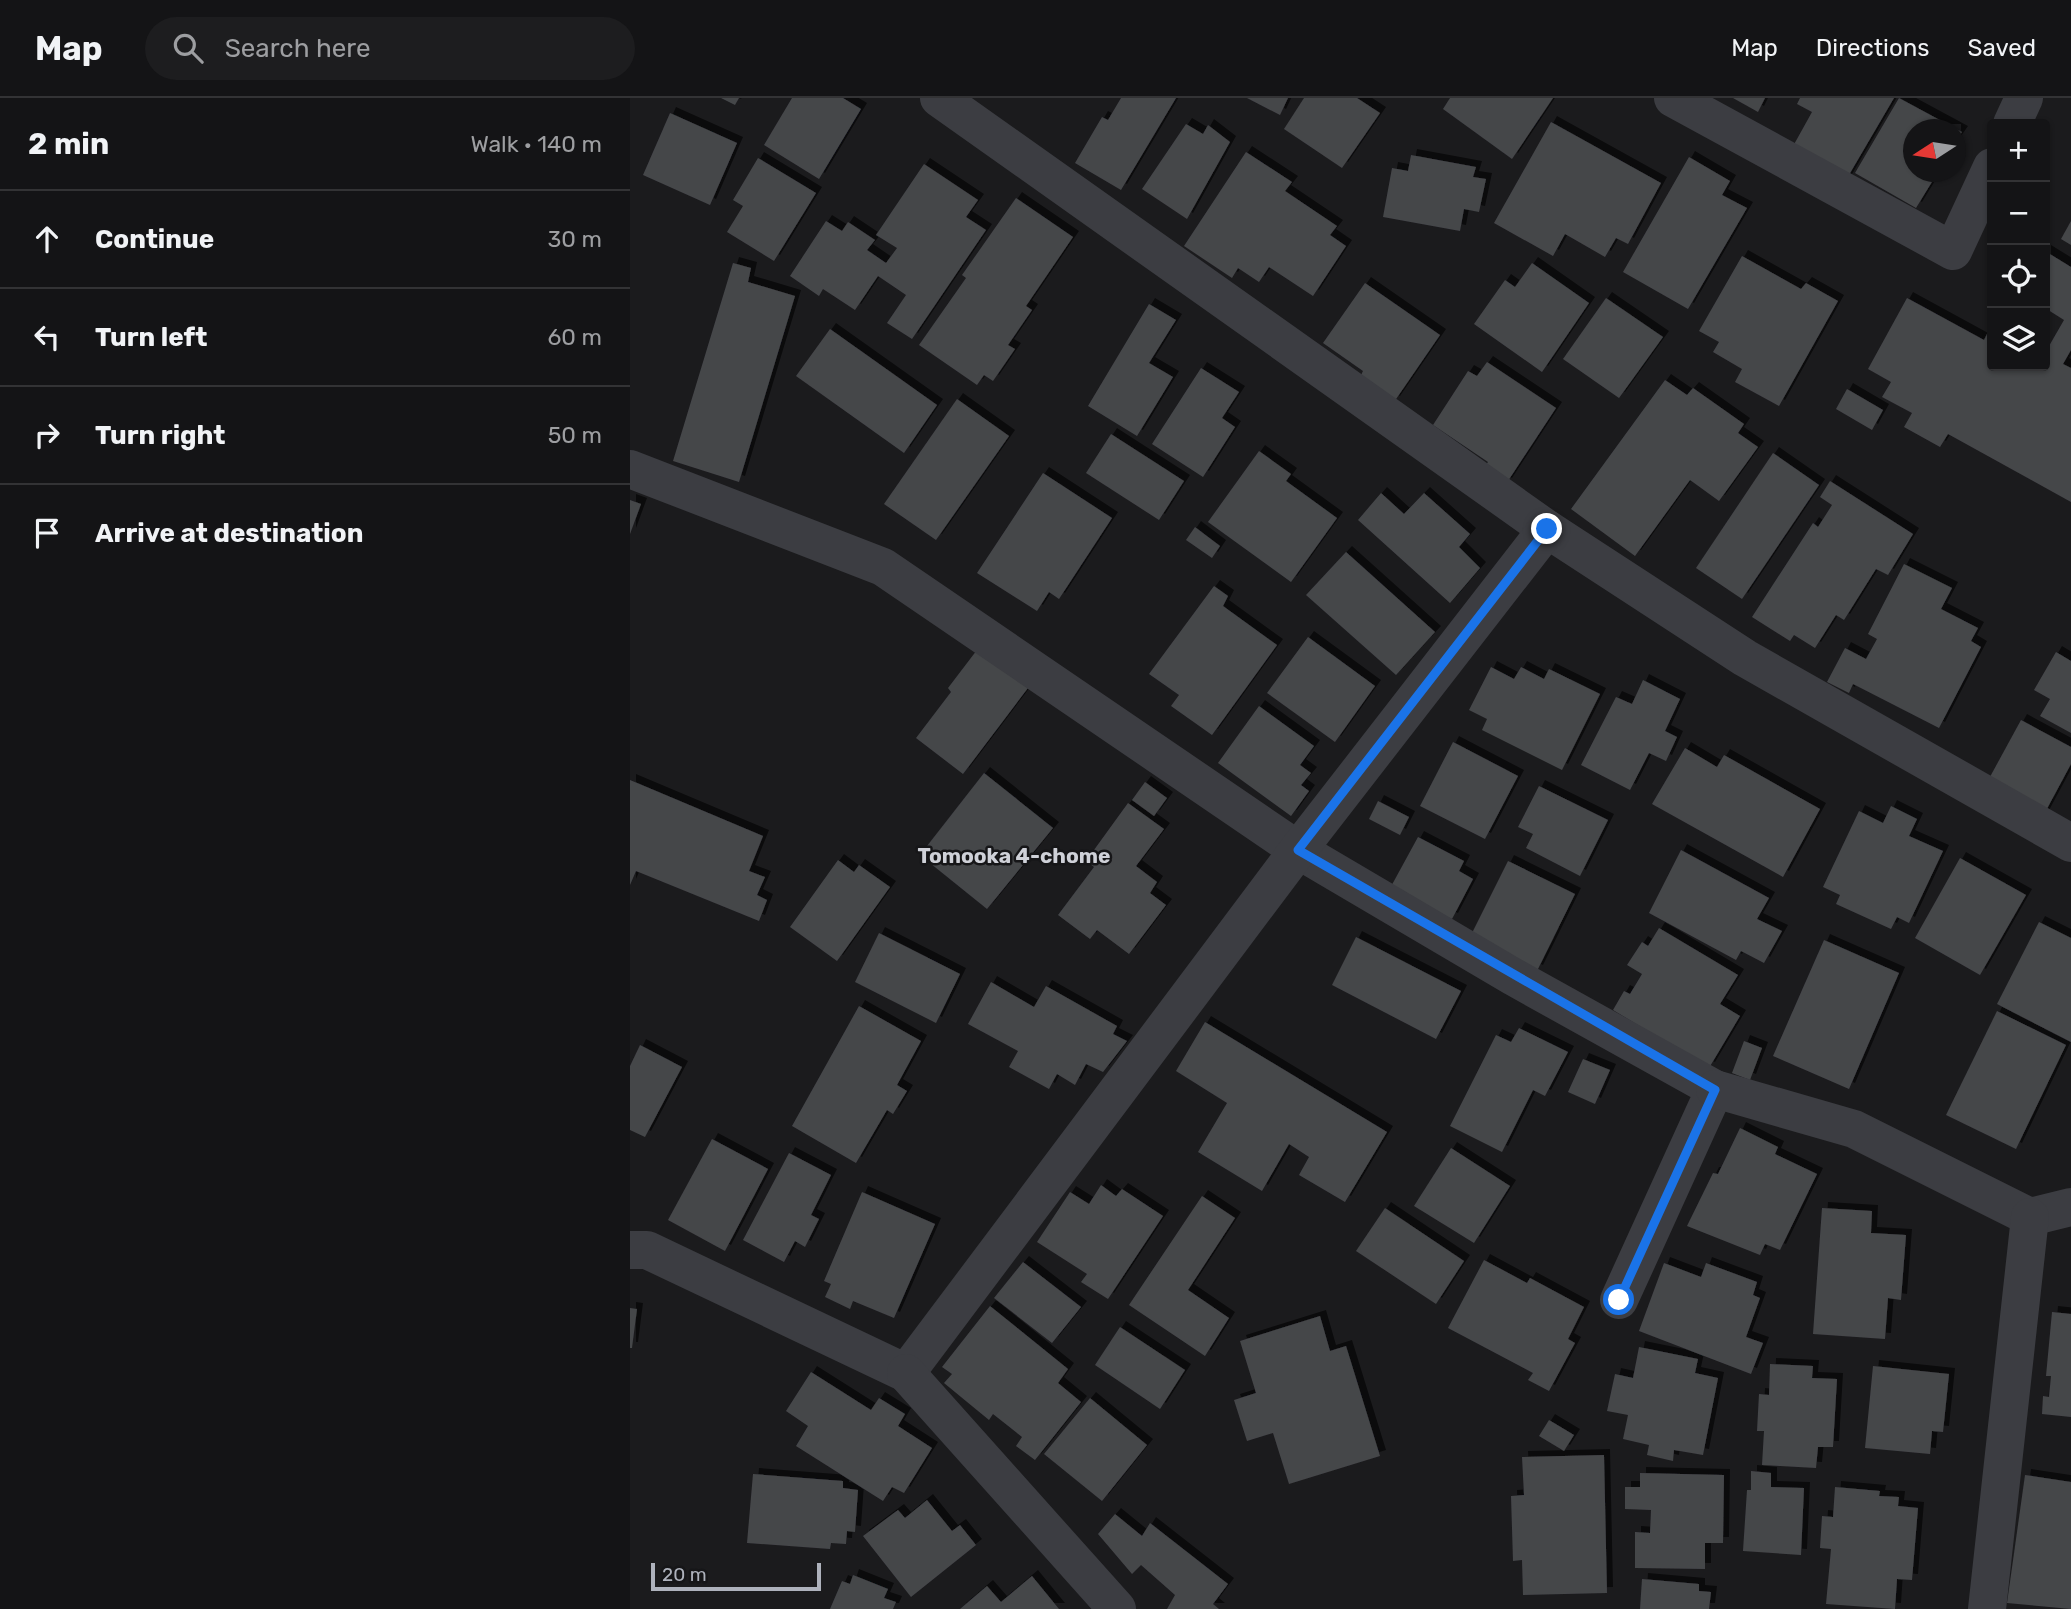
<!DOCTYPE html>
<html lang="en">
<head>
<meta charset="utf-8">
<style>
  body { margin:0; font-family:Rubik,sans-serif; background:#1d1d1f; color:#f1f3f6 }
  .controls { position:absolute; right:21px; top:21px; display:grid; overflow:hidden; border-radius:7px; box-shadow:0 2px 5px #0004 }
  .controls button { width:63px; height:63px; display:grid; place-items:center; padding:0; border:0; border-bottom:2px solid #333335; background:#141416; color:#f1f3f6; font:35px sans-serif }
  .compass { position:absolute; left:1273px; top:21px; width:63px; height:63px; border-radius:50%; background:#141416; box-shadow:0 2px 5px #0004; rotate:258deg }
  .scale { position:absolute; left:21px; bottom:18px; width:170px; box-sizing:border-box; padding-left:7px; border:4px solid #aeb2bc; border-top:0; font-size:19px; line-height:24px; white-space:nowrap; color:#aeb2bc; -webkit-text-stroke:5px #161618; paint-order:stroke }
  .stop { position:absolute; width:21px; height:21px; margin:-16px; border:5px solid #1a73e8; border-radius:50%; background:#fff }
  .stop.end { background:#1a73e8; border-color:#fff; box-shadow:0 2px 7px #0008 }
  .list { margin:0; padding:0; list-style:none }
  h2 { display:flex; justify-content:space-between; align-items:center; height:91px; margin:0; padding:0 28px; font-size:30px }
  h2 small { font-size:23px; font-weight:400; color:#9d9ea1 }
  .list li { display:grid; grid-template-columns:46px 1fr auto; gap:21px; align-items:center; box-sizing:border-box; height:98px; padding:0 28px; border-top:2px solid #333335 }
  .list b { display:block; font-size:26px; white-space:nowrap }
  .list em { font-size:23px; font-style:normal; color:#9d9ea1 }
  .icon { flex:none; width:38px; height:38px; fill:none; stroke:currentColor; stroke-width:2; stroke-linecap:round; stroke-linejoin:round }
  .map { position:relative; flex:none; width:1441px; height:1511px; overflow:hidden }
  header { display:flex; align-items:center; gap:42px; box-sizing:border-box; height:98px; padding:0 35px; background:#141416; border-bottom:2px solid #333335 }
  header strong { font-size:33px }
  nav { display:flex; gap:38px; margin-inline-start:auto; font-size:24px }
  .search { width:490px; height:63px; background:#1d1d1f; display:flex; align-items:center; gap:18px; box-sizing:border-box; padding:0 24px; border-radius:38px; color:#9d9ea1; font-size:26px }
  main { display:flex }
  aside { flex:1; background:#141416 }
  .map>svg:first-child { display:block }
</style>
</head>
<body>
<header>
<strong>Map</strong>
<div class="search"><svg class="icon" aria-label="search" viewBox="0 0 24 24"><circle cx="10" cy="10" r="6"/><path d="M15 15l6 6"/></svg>Search here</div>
<nav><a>Map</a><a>Directions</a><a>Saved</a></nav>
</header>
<main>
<aside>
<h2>2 min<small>Walk · 140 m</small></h2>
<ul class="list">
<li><svg class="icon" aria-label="ahead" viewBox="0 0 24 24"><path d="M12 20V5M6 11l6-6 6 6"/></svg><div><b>Continue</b></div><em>30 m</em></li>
<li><svg class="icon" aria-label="left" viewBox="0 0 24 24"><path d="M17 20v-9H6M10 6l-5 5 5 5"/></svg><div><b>Turn left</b></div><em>60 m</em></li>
<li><svg class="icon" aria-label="right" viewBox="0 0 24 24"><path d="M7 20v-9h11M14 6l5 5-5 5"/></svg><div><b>Turn right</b></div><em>50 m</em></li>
<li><svg class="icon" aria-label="arrive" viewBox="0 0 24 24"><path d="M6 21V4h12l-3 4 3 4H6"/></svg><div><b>Arrive at destination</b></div></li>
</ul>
</aside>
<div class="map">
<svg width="1441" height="1511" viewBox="0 0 1441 1511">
  <defs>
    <filter id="shadow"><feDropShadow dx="6" dy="-6" stdDeviation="0" flood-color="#0009"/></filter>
  </defs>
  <rect width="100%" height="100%" fill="#1b1b1d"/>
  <!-- building -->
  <g fill="#45464a" filter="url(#shadow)">
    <polygon points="91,0 109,0 105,7"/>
    <polygon points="162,0 213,0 231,11 189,81 134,47"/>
    <polygon points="491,0 546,0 491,92 445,65 472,19 478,22"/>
    <polygon points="617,0 658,0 650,17"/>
    <polygon points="674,0 727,0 750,15 712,70 654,31"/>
    <polygon points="820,0 923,0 882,61 813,11"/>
    <polygon points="1103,0 1135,0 1128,14"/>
    <polygon points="1170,0 1264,0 1216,82 1162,50 1182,14 1167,6"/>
    <polygon points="1269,0 1332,34 1325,44 1325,32 1283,32 1283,74 1308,74 1286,110 1225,75"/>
    <polygon points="40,15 107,45 80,107 13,77"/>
    <polygon points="921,24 1031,85 998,146 986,140 975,159 935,136 923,158 864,125"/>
    <polygon points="556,26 573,36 578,27 600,44 557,121 512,91"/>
    <polygon points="616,54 662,84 655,93 707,128 700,137 716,148 683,198 639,169 629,184 608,170 602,180 554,148"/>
    <polygon points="781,57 846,69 843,79 856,81 849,114 834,111 830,133 753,119 762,70 778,73"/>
    <polygon points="1059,59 1100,83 1092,97 1117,110 1058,211 993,174"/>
    <polygon points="128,60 186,95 144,163 97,134 113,108 103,102"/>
    <polygon points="294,66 348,102 336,119 356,132 282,241 257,225 276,197 248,178 225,212 193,191 189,198 160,178 196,123 212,133 218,124 245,142 237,152 256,165 267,150 246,137"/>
    <polygon points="386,100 443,139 396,208 402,212 378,247 385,251 363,283 354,277 347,287 289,247 336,180 332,177"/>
    <polygon points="1441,123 1441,147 1431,141"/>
    <polygon points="1415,153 1441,169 1441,252 1433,266 1441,270 1441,404 1318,336 1310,349 1274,329 1282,315 1252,299 1261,284 1238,271 1277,200 1354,242 1362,226 1362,268 1415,268 1415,255 1434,222 1415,210"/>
    <polygon points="1112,158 1171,191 1176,185 1208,203 1149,308 1105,284 1112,271 1083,254 1089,244 1069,233"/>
    <polygon points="103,165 121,170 118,184 165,198 109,384 43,363"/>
    <polygon points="902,165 959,205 912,274 844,226 875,182 885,189"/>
    <polygon points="735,185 810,237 764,304 726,287 733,273 693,245"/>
    <polygon points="976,200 1033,239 989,300 933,261"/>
    <polygon points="519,206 546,222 519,265 543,279 507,338 458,308"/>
    <polygon points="200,231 307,307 274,355 166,278"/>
    <polygon points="857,264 926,310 876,386 853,371 858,364 803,327 838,273 847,278"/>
    <polygon points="571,270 609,294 592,320 605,329 573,379 522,346"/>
    <polygon points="1035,282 1057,297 1063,290 1114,326 1108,335 1128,349 1089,403 1060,382 1005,458 941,411"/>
    <polygon points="1217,291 1253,312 1242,332 1206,311"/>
    <polygon points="327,301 379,338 306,442 254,406"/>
    <polygon points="481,336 554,383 529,422 456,375"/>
    <polygon points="629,353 661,376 656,383 707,420 661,484 578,424"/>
    <polygon points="1143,355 1189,387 1112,501 1066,470"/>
    <polygon points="413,375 482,420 429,501 419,494 407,513 347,475"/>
    <polygon points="1200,383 1283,436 1258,477 1246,471 1214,522 1206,517 1185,550 1164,537 1160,543 1122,519 1183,425 1188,429 1202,407 1190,399"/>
    <polygon points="751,395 774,416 794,395 840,436 829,449 850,470 820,505 728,422"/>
    <polygon points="0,402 11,406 0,436"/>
    <polygon points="565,429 590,448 582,460 556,442"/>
    <polygon points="716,454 805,534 766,577 676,497"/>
    <polygon points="1274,466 1322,490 1311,511 1348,530 1341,543 1351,549 1309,630 1223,586 1219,595 1197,584 1215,550 1236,561 1247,541 1238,536"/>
    <polygon points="584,488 598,498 593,508 647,547 582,637 541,608 549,597 519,576"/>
    <polygon points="678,539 745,588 705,644 637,595"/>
    <polygon points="350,548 401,586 333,676 286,640 321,594 318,590"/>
    <polygon points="1426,554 1441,563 1441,635 1410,618 1420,601 1404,592"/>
    <polygon points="861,569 884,581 891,569 914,581 919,571 970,596 932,672 852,632 857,621 839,612"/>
    <polygon points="1013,582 1050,601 1035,633 1047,639 1036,663 1019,655 1000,692 951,667 986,599 1002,606"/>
    <polygon points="629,608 684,648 670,667 681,675 671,687 679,693 661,718 588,665"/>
    <polygon points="1391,622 1441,649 1441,666 1412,720 1355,688"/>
    <polygon points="823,644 888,678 855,741 790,708"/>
    <polygon points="1055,650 1087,669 1094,657 1190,711 1153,779 1022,706"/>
    <polygon points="354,675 423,730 357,811 290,757"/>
    <polygon points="0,682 133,738 119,773 135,779 127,797 137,802 129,823 6,773 0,787"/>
    <polygon points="515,684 537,700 524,718 502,702"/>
    <polygon points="909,688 978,722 950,778 896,750 903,736 888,729"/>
    <polygon points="748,703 779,719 770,737 739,721"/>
    <polygon points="498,705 534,731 506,768 527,784 520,795 536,807 499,856 467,832 460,841 428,817 464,769 456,763"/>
    <polygon points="1261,708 1287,721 1279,738 1313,753 1279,825 1267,819 1261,831 1206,806 1210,797 1193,789 1229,713 1253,725"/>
    <polygon points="788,739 834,763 829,773 843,781 822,821 758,794"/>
    <polygon points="1051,752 1139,800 1127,821 1152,833 1134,865 1111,853 1106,862 1019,815"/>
    <polygon points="1330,760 1396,797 1350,877 1285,840"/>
    <polygon points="208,762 224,774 229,767 260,789 207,863 160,829"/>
    <polygon points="878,763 945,796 907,873 839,841"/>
    <polygon points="1409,824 1441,840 1441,944 1367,906"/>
    <polygon points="1029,830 1108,877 1090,906 1110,918 1079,970 983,912 994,893 1000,896 1012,876 997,867 1012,844 1018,848"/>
    <polygon points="249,835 330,876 306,925 225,884"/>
    <polygon points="726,839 831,893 806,941 702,887"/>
    <polygon points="1194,842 1269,875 1219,991 1143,958"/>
    <polygon points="361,884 404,909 416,888 487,928 483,936 497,943 473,974 456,966 445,987 427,976 419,991 379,969 388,953 338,926"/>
    <polygon points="229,908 291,943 267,987 277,993 263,1016 257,1012 226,1065 162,1028"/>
    <polygon points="1367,913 1436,947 1386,1051 1316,1017"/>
    <polygon points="575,924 757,1034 715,1104 669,1077 679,1059 659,1046 632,1093 568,1054 597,1005 546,973"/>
    <polygon points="889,930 938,954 915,998 903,992 872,1054 820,1028 866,937 881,944"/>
    <polygon points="1114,943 1132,950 1120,982 1102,975"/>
    <polygon points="10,947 52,969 15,1039 0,1032 0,968"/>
    <polygon points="953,961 980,972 965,1006 938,994"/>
    <polygon points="1110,1030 1148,1049 1145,1056 1187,1076 1150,1152 1135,1146 1130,1157 1057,1128 1083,1075 1088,1076"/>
    <polygon points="82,1041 138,1071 95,1153 38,1122"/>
    <polygon points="821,1050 880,1088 844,1145 784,1108"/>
    <polygon points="159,1055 201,1077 181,1117 189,1121 175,1149 165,1143 154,1164 113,1142"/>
    <polygon points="471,1087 486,1098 492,1091 533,1118 478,1201 451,1184 457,1176 407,1144 440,1094 459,1106"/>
    <polygon points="232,1094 305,1126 264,1220 223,1203 220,1211 195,1199 201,1186 194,1183"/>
    <polygon points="572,1098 605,1120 558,1192 599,1220 575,1258 499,1207"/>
    <polygon points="755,1110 834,1163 806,1206 726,1153"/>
    <polygon points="1192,1110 1242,1113 1241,1135 1276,1137 1271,1202 1258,1200 1255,1241 1183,1236"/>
    <polygon points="854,1162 897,1185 900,1180 954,1209 938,1241 945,1245 919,1293 898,1282 903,1275 818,1230"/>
    <polygon points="393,1164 451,1209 422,1245 364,1200"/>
    <polygon points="1034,1165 1071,1179 1076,1165 1127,1184 1123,1197 1130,1200 1116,1239 1133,1245 1121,1276 1009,1233"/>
    <polygon points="360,1208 438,1271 428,1285 451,1304 405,1362 386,1348 392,1339 363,1316 359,1322 314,1285 322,1276 312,1269"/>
    <polygon points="0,1210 7,1211 2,1250 0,1250"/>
    <polygon points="1422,1214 1441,1216 1441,1319 1412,1316 1413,1298 1419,1299 1421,1278 1416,1278"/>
    <polygon points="690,1218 700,1253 716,1248 750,1358 659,1386 643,1335 617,1343 604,1302 626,1295 610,1243"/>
    <polygon points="490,1229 555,1272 530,1311 465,1267"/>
    <polygon points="1009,1249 1068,1261 1065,1275 1088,1280 1073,1357 1044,1352 1043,1363 1017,1357 1019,1347 993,1341 998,1317 977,1313 985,1276 1003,1280"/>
    <polygon points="1140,1266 1183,1268 1182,1280 1207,1281 1203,1349 1188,1349 1186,1370 1132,1367 1134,1333 1127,1333 1129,1296 1139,1297"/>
    <polygon points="1243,1268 1319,1276 1313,1334 1302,1333 1300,1356 1235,1350"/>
    <polygon points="181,1274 241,1312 249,1300 275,1316 268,1328 302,1350 274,1395 262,1389 253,1403 166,1348 178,1328 156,1313"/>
    <polygon points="460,1300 517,1347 472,1403 414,1356"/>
    <polygon points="919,1322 944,1337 934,1353 909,1338"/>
    <polygon points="974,1357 977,1495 893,1497 892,1462 883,1463 881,1398 894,1397 892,1359"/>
    <polygon points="1121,1373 1141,1375 1141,1389 1174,1390 1171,1457 1113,1453 1117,1392 1121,1392"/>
    <polygon points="1010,1375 1094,1377 1093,1445 1075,1445 1075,1471 1005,1470 1005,1434 1020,1435 1021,1412 995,1411 995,1389 1010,1389"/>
    <polygon points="123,1376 213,1383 213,1390 228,1392 225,1434 217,1433 216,1446 201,1445 200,1451 117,1445"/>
    <polygon points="1395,1377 1441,1384 1441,1511 1377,1505"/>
    <polygon points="1205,1389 1250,1393 1249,1398 1269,1399 1268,1408 1288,1410 1282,1482 1267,1481 1265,1511 1196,1506 1201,1451 1190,1450 1192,1418 1203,1419"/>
    <polygon points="297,1402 322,1433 330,1427 346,1447 281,1499 233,1438 268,1412 275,1420"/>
    <polygon points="485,1416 512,1438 520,1425 598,1486 583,1506 589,1511 537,1511 545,1497 511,1467 502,1476 468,1436"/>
    <polygon points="223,1477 258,1491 254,1500 266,1504 263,1511 200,1511 212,1483 220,1486"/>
    <polygon points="402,1478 429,1511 330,1511 357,1488 371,1504"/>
    <polygon points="1012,1481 1069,1486 1069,1493 1081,1494 1079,1511 1010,1511"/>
  </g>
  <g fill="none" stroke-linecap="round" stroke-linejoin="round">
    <!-- minor -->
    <g stroke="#3c3d42" stroke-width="38">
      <polyline points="309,0 917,431 1115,560 1441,745"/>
      <polyline points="1043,0 1323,153 1362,69"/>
      <polyline points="1382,26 1394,0"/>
      <polyline points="0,371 253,469 668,752 882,878 1085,991 989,1202"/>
      <polyline points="1085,991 1224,1031 1400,1119 1441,1109"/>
      <polyline points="0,1152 17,1152 276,1275 668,752 917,431"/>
      <polyline points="276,1275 487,1511"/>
      <polyline points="1357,1511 1400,1119"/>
    </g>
  </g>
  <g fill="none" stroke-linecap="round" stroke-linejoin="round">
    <!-- route -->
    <polyline stroke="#1a73e8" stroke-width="9" points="917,431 668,752 1085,992 989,1202"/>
  </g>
  <g text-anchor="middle" stroke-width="5" stroke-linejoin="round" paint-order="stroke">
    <!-- neighbourhood labels -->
    <g font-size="21" font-weight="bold" fill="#cfd1d8" stroke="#161618">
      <text x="384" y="765">Tomooka 4-chome</text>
    </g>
  </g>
</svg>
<div class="controls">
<button>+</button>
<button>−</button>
<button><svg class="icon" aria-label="locate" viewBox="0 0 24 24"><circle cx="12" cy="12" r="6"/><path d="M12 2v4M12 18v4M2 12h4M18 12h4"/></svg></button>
<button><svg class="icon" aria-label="layers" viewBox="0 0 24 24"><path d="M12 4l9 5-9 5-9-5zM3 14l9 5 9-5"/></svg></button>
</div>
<svg class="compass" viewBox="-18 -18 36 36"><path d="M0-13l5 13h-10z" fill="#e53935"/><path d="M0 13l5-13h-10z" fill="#9d9ea1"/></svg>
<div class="scale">20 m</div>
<div class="stop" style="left:989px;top:1202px"></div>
<div class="stop end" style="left:917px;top:431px"></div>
</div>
</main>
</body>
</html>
